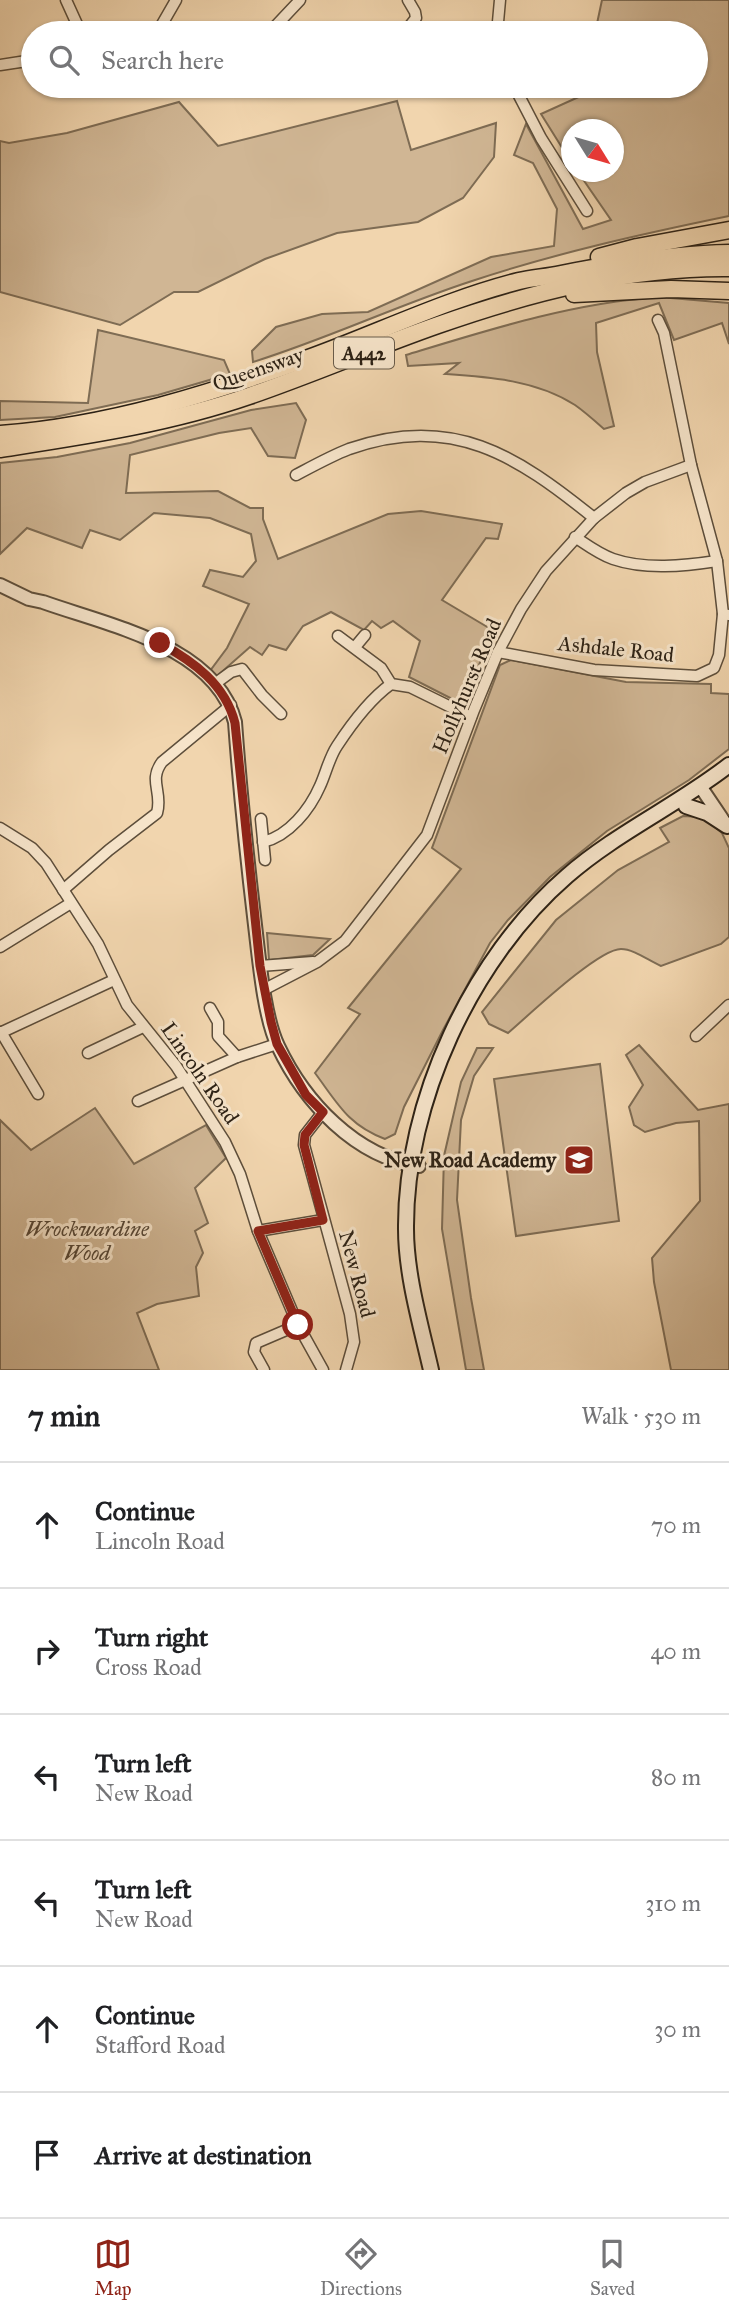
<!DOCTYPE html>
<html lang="en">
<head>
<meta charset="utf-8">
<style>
  body { margin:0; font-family:"IM FELL Great Primer",serif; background:#f6f6f6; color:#202124 }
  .compass { position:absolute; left:561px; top:119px; width:63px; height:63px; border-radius:50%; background:#fff; box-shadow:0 2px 5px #0004; rotate:127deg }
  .stop { position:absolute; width:21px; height:21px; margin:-16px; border:5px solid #8f2418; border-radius:50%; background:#fff }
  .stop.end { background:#8f2418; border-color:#fff; box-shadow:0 2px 7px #0008 }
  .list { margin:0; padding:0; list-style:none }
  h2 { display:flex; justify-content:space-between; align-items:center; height:91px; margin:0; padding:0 28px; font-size:30px }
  h2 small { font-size:23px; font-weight:400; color:#757577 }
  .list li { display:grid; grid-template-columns:46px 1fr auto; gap:21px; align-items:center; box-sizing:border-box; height:126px; padding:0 28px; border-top:2px solid #e0e0e0 }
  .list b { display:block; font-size:26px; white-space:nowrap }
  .list p { margin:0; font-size:23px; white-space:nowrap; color:#757577 }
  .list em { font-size:23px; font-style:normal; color:#757577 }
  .icon { flex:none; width:38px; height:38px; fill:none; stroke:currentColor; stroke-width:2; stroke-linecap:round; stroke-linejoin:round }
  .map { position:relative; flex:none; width:729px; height:1370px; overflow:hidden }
  .search { position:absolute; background:#fff; box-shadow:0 2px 5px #0004; left:21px; right:21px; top:21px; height:77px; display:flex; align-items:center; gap:18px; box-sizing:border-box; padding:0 24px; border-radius:38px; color:#757577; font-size:26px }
  .sheet { height:847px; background:#fff }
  nav { display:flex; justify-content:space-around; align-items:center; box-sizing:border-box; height:98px; border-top:2px solid #e0e0e0; background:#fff; font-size:19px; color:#757577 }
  nav a { display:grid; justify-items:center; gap:4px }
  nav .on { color:#8f2418 }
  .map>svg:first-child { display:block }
</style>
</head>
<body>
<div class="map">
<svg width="729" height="1370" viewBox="0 0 729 1370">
  <rect width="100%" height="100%" fill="#f1d5ae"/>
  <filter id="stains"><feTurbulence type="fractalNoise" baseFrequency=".00286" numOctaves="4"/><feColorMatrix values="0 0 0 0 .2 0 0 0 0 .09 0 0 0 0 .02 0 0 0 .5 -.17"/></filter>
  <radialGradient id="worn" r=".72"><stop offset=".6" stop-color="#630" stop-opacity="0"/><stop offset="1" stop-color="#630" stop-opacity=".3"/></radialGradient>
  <!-- green -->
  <g fill="#d0b694" stroke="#7e6c54" stroke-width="2">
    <path d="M 602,0 L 729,0 L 729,216 C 642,234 556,253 472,281 C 398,305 327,339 253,362 L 252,351 L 276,327 L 322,314 L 368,312 L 491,257 L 554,246 L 557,209 L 533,163 L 514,155 L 526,124 L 583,229 L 611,220 L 578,172 L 614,172 L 614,130 L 572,130 L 571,162 L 541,114 L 583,95 L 585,86 L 696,86 L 696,33 L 595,33 Z"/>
    <polygon points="397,101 411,150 496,123 494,157 463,198 418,222 337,233 265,259 198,292 174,292 120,325 0,292 0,141 9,143 67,133 179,102 218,146"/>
    <path d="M 659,297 L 729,303 L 729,344 L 722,323 L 674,340 L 659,303 L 596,323 L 597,352 L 614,426 L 604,429 C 595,421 585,412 575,405 C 536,380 489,377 445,374 L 459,363 L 408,366 L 406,355 C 488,330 572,303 659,297 Z"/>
    <polygon points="98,330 224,360 230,374 158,395 55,417 0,420 0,401 88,403"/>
    <polygon points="296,403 306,420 295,458 268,456 251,428 219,433 130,455 126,493 218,491 250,508 263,508 263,519 278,559 388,514 421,511 502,524 498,539 486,538 442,600 494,631 488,641 464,705 409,677 420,641 393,621 381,628 372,621 364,630 331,612 303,626 286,650 269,645 262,655 250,647 216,677 210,671 227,648 249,604 203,586 210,570 243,577 256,561 251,534 210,518 154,513 120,540 90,530 82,548 27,528 0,554 0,463 57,457 130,443 251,410"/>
    <path d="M 511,660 L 626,682 L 711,684 L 711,693 L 729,694 L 729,749 L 689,780 L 607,831 L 550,877 L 508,920 L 490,943 L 443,1030 L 404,1107 L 395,1134 L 385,1139 C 348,1125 338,1104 315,1073 L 360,1014 L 348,1008 L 461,869 L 432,848 L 500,665 Z"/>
    <path d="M 683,816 L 703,817 L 722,833 L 729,848 L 729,937 L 721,944 L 661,966 C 649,961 634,949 621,949 C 598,949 528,1016 508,1033 L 489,1024 L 482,1012 L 556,920 L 618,870 L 669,842 L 660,828 Z"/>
    <polygon points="267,933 330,939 313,955 269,960"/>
    <polygon points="639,1045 698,1110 729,1104 729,1370 671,1370 654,1282 652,1258 700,1201 699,1121 676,1123 645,1132 634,1125 629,1107 643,1085 626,1055"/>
    <polygon points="477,1048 493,1048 474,1076 461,1120 457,1200 471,1298 484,1370 466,1370 442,1229 444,1156 461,1082"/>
    <polygon points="600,1064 619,1221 516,1236 494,1079"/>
    <polygon points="95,1108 134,1164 206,1125 226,1158 195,1188 208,1223 195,1231 203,1253 196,1267 199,1296 157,1304 137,1313 159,1370 0,1370 0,1120 31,1150"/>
  </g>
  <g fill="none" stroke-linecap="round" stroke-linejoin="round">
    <!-- minor casing -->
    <g stroke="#5d4e3b" stroke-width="13">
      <g id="minor">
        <polyline points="66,0 81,33"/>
        <polyline points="157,33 176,0"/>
        <polyline points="269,33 300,0"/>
        <polyline points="404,33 416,18 415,12 408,0"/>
        <polyline points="497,33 500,0"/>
        <polyline points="0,65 33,60"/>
        <polyline points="514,86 541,138 587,211"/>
        <polyline points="658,320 664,333 691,465 717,561 723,614 729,615"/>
        <path d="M 296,475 C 313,466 331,456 349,449 C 452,413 516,455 594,518"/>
        <path d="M 575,537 C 587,545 599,554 613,559 C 645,570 684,566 717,561"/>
        <polyline points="338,636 381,668 391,684 410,687 471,717"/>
        <polyline points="355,647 365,635"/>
        <polyline points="498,652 594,670 697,676 714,668 719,655 723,614"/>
        <polyline points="216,683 231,672 242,669 262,695 281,714"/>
        <polyline points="261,819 265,860"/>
        <polyline points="0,828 32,848 46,863 98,944 127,1005 176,1066 225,1142 240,1174 258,1231 298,1325 323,1370"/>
        <path d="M 263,842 C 289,836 310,809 320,786 C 326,773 329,758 337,746 C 352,723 369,700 391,684"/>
        <path d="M 63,890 L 109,850 L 157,813 C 163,792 148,781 162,762 L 231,705"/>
        <polyline points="0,947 71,903"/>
        <polyline points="260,966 313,962"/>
        <polyline points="265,989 317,962 345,941 427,835 474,710 498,652 521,609 546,571 594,518 626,493 645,482 691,465"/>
        <polyline points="210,1008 218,1022 218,1036 237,1057"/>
        <polyline points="1,1032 38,1094"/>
        <polyline points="0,1033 114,980"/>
        <polyline points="696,1036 729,1005"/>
        <polyline points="88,1053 143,1027"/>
        <polyline points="138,1101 237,1057 277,1044"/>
        <polyline points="323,1112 305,1135 304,1145 350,1314 354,1342 346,1370"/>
        <polyline points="258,1231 323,1220"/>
        <polyline points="264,1370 254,1352 256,1343 298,1325"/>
      </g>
    </g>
    <!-- tertiary casing -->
    <g stroke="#5d4e3b" stroke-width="16">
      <g id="tertiary">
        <path d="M 0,585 L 29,599 L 43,602 C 107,625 216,646 235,722 C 240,790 247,858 255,925 C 259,958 264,1017 278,1046 C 304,1101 355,1157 419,1166"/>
        <polyline points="700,786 725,823"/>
      </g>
    </g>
    <!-- secondary casing -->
    <g stroke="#2c2115" stroke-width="18">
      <g id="secondary">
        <polyline points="686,806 707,813 727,826"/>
        <path d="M 431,1370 C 421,1326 406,1275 406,1229 C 405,1102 472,958 567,876 C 616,833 678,805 729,765"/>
      </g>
    </g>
    <!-- trunk casing -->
    <g stroke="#2c2115" stroke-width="19">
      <g id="trunk">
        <polyline points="599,257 637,247 729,230"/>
        <polyline points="574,294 671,289 729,291"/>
        <path d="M 0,434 C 108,426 213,393 314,356 C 382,331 448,299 519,281 C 532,278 547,277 561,274 C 616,263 672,254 729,253"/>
        <path d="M 0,449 C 84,436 168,424 249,396 C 313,374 375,347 438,325 C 532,292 629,267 729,268"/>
      </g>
    </g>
    <!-- minor -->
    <use href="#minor" stroke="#f6e4ca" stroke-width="10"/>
    <!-- tertiary -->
    <use href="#tertiary" stroke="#f6e4ca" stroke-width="12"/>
    <!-- secondary -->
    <use href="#secondary" stroke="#f6e4ca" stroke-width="14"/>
    <!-- trunk -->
    <use href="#trunk" stroke="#f1d5ae" stroke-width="16"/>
  </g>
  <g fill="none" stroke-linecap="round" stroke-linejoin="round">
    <!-- route -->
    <path stroke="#8f2418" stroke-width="9" d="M 160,643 C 194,662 225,684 235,723 L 260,966 L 271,1022 L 277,1044 L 306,1095 L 323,1112 L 305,1135 L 304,1145 L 323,1220 L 258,1231 L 298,1325"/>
  </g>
  <!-- icons -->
  <defs>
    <g id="school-square" transform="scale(1.575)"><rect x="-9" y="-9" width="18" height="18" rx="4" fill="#8f2418" stroke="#f6e4ca"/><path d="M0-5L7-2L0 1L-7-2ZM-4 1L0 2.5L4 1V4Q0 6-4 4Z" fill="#fff"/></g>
  </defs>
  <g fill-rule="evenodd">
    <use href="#school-square" x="579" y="1160"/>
  </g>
  <g text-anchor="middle" stroke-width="6" stroke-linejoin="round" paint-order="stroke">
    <!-- shield labels -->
    <rect fill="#f6e4ca" stroke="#695c4b" stroke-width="2" x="334" y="337.5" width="60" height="31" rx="5"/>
    <g font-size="19" font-weight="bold" fill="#2c2115">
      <text x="364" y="360">A442</text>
    </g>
    <!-- street labels -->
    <g font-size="21" fill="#2c2115" stroke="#f6e4ca">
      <text transform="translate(258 369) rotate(-19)" y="7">Queensway</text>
      <text transform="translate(616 649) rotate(6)" y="7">Ashdale Road</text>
      <text transform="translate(467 686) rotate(-67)" y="7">Hollyhurst Road</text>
      <text transform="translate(200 1073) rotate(55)" y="7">Lincoln Road</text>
      <text transform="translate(357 1274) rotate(75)" y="7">New Road</text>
    </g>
    <!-- poi labels -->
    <g font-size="21" font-weight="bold" fill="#2c2115" stroke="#f6e4ca" text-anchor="end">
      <text x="556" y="1167">New Road Academy</text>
    </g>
    <!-- park labels -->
    <g font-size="21" font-style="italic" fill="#554635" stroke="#f6e4ca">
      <text x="87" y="1236">Wrockwardine<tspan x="87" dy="24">Wood</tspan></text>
    </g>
  </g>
  <rect width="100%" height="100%" filter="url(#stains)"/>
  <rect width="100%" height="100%" fill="url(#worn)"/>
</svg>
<svg class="compass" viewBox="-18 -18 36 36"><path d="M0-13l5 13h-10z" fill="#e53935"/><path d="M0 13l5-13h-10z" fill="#757577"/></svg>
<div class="stop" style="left:298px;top:1325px"></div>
<div class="stop end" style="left:160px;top:643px"></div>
<div class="search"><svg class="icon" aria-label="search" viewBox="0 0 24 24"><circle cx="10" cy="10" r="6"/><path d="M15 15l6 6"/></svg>Search here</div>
</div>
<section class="sheet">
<h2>7 min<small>Walk · 530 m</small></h2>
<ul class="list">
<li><svg class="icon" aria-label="ahead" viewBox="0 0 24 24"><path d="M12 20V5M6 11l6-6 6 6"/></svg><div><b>Continue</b><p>Lincoln Road</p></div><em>70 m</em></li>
<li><svg class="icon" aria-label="right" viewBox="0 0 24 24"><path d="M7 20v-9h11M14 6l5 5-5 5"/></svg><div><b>Turn right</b><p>Cross Road</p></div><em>40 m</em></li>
<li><svg class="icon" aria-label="left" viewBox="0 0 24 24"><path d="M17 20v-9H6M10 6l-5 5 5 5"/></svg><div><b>Turn left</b><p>New Road</p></div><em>80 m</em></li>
<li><svg class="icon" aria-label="left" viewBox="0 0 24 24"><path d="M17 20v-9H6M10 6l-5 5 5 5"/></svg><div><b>Turn left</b><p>New Road</p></div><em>310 m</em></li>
<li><svg class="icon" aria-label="ahead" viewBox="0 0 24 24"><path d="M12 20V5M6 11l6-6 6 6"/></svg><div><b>Continue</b><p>Stafford Road</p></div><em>30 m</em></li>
<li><svg class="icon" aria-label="arrive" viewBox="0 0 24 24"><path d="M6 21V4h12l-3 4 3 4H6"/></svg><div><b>Arrive at destination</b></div></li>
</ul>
</section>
<nav>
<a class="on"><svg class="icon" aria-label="map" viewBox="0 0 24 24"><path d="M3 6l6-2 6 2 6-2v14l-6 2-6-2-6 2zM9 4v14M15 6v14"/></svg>Map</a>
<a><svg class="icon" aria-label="directions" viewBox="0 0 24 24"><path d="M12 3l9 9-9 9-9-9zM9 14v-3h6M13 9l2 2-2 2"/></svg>Directions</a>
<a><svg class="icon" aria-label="saved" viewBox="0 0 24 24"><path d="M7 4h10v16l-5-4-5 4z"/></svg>Saved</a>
</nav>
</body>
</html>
